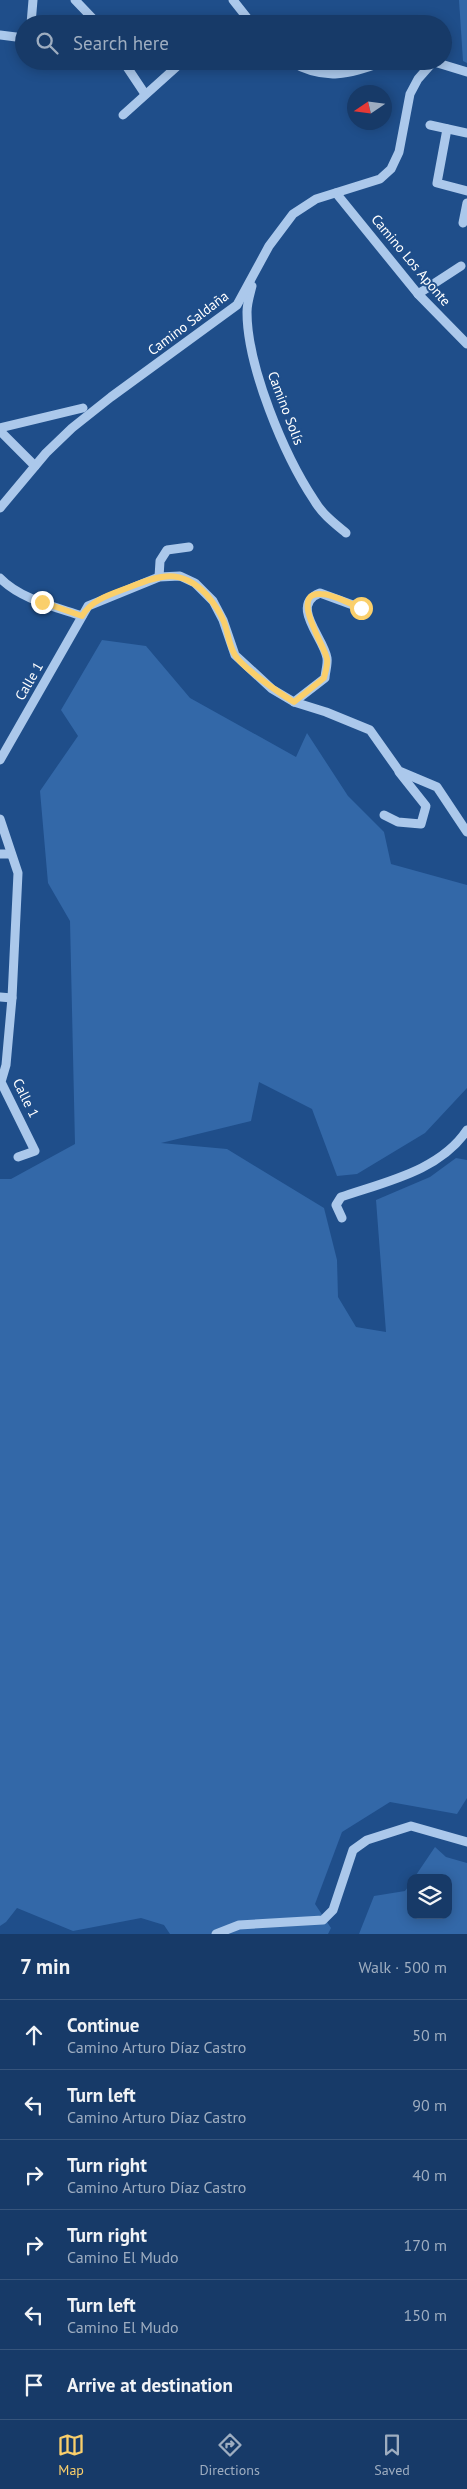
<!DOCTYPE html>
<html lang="en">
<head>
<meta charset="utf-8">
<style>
  body { margin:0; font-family:"PT Sans",sans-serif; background:#20416e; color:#f1f3f6 }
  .controls { position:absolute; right:15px; bottom:15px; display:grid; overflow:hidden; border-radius:10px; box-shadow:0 2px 12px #0003 }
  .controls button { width:45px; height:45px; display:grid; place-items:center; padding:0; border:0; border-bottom:1px solid #36547c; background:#173a68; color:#f1f3f6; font:25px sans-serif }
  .compass { position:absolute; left:347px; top:85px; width:45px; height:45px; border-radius:50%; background:#173a68; box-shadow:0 2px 12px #0003; rotate:257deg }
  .stop { position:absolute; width:15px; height:15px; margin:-11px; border:4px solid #facf6b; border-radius:50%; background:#fff }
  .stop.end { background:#facf6b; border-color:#fff; box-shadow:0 1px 5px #0008 }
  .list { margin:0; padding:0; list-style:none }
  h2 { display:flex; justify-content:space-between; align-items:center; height:65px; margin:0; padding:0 20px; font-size:21px }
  h2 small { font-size:16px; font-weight:400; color:#9eadc0 }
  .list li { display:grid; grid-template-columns:32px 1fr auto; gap:15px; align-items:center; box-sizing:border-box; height:70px; padding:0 20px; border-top:1px solid #36547c }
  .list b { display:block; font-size:19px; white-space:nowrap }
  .list p { margin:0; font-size:16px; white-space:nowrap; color:#9eadc0 }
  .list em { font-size:16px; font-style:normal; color:#9eadc0 }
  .icon { flex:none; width:28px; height:28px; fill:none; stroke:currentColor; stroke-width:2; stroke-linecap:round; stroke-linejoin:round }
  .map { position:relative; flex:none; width:467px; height:1934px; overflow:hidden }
  .search { position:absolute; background:#173a68; box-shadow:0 2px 12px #0003; left:15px; right:15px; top:15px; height:55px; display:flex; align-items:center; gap:12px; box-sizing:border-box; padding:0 18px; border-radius:28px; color:#9eadc0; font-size:19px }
  .sheet { height:485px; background:#173a68 }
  nav { display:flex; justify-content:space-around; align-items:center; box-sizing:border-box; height:70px; border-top:1px solid #36547c; background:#173a68; font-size:14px; color:#9eadc0 }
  nav a { display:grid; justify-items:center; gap:2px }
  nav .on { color:#facf6b }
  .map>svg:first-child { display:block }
</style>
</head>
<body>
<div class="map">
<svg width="467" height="1934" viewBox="0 0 467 1934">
  <rect width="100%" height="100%" fill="#1f4e8a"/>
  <!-- green -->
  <g fill="#3368a8">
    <polygon points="459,0 467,0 467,63 463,61"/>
    <polygon points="102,640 146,646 190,698 296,757 307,733 348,796 384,832 391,864 467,885 467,1088 425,1133 357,1174 337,1176 312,1109 259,1082 251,1121 161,1143 227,1149 324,1208 337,1260 338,1297 356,1327 386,1332 376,1200 430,1177 456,1158 467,1160 467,1798 457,1814 390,1802 342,1832 315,1904 331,1928 328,1934 170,1934 164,1925 141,1918 73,1931 17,1908 6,1922 0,1926 0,1179 11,1179 75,1144 70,921 48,883 40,791 78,736 61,710"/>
    <polygon points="435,1847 446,1857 467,1863 467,1934 359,1934 374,1896 405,1891 411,1883 411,1915 448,1915 448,1878 414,1878"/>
  </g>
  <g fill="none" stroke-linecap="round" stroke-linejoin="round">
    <!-- minor -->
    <g stroke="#abc8eb" stroke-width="9">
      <polyline points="75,0 98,24"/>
      <polyline points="233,0 252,24"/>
      <polyline points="31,24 33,0"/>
      <polyline points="0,35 24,38"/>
      <polyline points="123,61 145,94"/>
      <path d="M 290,61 C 324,82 351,74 385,61"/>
      <polyline points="431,61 467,72"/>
      <polyline points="123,115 183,61"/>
      <polyline points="430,125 467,133"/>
      <polyline points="447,129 437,183 467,191"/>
      <polyline points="336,193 418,294 467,344"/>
      <polyline points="463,223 467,203"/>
      <path d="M 252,286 C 250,294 247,303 247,312 C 247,366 284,455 314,500 C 322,514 334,523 346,533"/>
      <polyline points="418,294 461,266"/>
      <polyline points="0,428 83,408"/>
      <polyline points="0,431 35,466"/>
      <polyline points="0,508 46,453 72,428 111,397 237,305 269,246 293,214 316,199 380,179 391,169 399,152 410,94 418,79 433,62"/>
      <polyline points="159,577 160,561 167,550 189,547"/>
      <path d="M 0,578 C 20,599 56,607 82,616"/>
      <path d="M 294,702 L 325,678 C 325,673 328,664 327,658 C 324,638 289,605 320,593 L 361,608"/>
      <polyline points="0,760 88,606 159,577 180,576 195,583 213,601 223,620 235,655 272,689 294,702 326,712 370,730 399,771 437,787 467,832"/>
      <polyline points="384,815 398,822 421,824 426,806 399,772"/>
      <polyline points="0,819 18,873 12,998 6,1065 1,1082 35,1151 18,1157"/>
      <polyline points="0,854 11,854"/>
      <polyline points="0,997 12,998"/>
      <path d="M 342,1218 L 336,1205 L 341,1197 C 384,1182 440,1171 467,1130"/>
      <polyline points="216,1934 239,1925 323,1920 333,1910 353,1850 367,1840 411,1826 467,1842"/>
    </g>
  </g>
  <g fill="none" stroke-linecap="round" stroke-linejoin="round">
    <!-- route -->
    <path stroke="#facf6b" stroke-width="6" d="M 42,602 L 82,616 C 92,599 112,594 130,587 C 160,575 181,568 206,594 C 213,602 220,612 224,622 C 228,632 229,646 235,655 C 243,668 279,693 294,702 L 324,678 C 325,673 328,665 327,659 C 326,648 288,592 321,594 C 333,594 350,604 361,608"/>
  </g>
  <g text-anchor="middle" stroke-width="4" stroke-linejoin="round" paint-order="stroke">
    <!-- street labels -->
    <g font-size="14" fill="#fff" stroke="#1f4e8a">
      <text transform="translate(411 260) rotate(50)" y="5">Camino Los Aponte</text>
      <text transform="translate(188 323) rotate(-37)" y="5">Camino Saldaña</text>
      <text transform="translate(286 408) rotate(69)" y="5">Camino Solís</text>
      <text transform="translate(29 681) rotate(-60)" y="5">Calle 1</text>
      <text transform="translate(26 1098) rotate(64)" y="5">Calle 1</text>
    </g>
  </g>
</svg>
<div class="controls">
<button><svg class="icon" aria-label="layers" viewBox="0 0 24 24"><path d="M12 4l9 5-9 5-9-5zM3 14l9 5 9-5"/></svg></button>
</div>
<svg class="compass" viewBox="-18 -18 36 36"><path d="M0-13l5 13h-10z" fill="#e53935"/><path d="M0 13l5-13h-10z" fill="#9eadc0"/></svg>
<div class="stop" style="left:361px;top:608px"></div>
<div class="stop end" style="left:42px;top:602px"></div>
<div class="search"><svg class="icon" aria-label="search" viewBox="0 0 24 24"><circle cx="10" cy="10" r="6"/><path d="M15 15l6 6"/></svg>Search here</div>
</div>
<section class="sheet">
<h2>7 min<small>Walk · 500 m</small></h2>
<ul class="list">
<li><svg class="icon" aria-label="ahead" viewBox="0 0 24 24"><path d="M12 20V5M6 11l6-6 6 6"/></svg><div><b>Continue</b><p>Camino Arturo Díaz Castro</p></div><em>50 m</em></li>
<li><svg class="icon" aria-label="left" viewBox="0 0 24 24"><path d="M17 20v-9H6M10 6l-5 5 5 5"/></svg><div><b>Turn left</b><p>Camino Arturo Díaz Castro</p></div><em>90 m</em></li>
<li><svg class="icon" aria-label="right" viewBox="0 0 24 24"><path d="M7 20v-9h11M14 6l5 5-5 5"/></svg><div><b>Turn right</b><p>Camino Arturo Díaz Castro</p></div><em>40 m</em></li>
<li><svg class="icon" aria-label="right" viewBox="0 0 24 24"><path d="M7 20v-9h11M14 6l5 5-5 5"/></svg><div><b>Turn right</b><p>Camino El Mudo</p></div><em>170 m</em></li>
<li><svg class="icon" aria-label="left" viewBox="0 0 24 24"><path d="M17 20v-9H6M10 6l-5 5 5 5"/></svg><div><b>Turn left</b><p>Camino El Mudo</p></div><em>150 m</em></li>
<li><svg class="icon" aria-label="arrive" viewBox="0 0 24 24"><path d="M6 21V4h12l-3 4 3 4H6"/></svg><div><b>Arrive at destination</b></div></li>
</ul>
</section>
<nav>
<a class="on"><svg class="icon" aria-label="map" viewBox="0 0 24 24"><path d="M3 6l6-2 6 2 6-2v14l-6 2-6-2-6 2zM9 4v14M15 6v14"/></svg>Map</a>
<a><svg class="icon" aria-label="directions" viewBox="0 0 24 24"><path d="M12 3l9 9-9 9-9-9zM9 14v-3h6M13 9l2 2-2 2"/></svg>Directions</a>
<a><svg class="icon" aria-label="saved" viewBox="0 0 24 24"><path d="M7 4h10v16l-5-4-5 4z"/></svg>Saved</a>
</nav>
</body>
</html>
